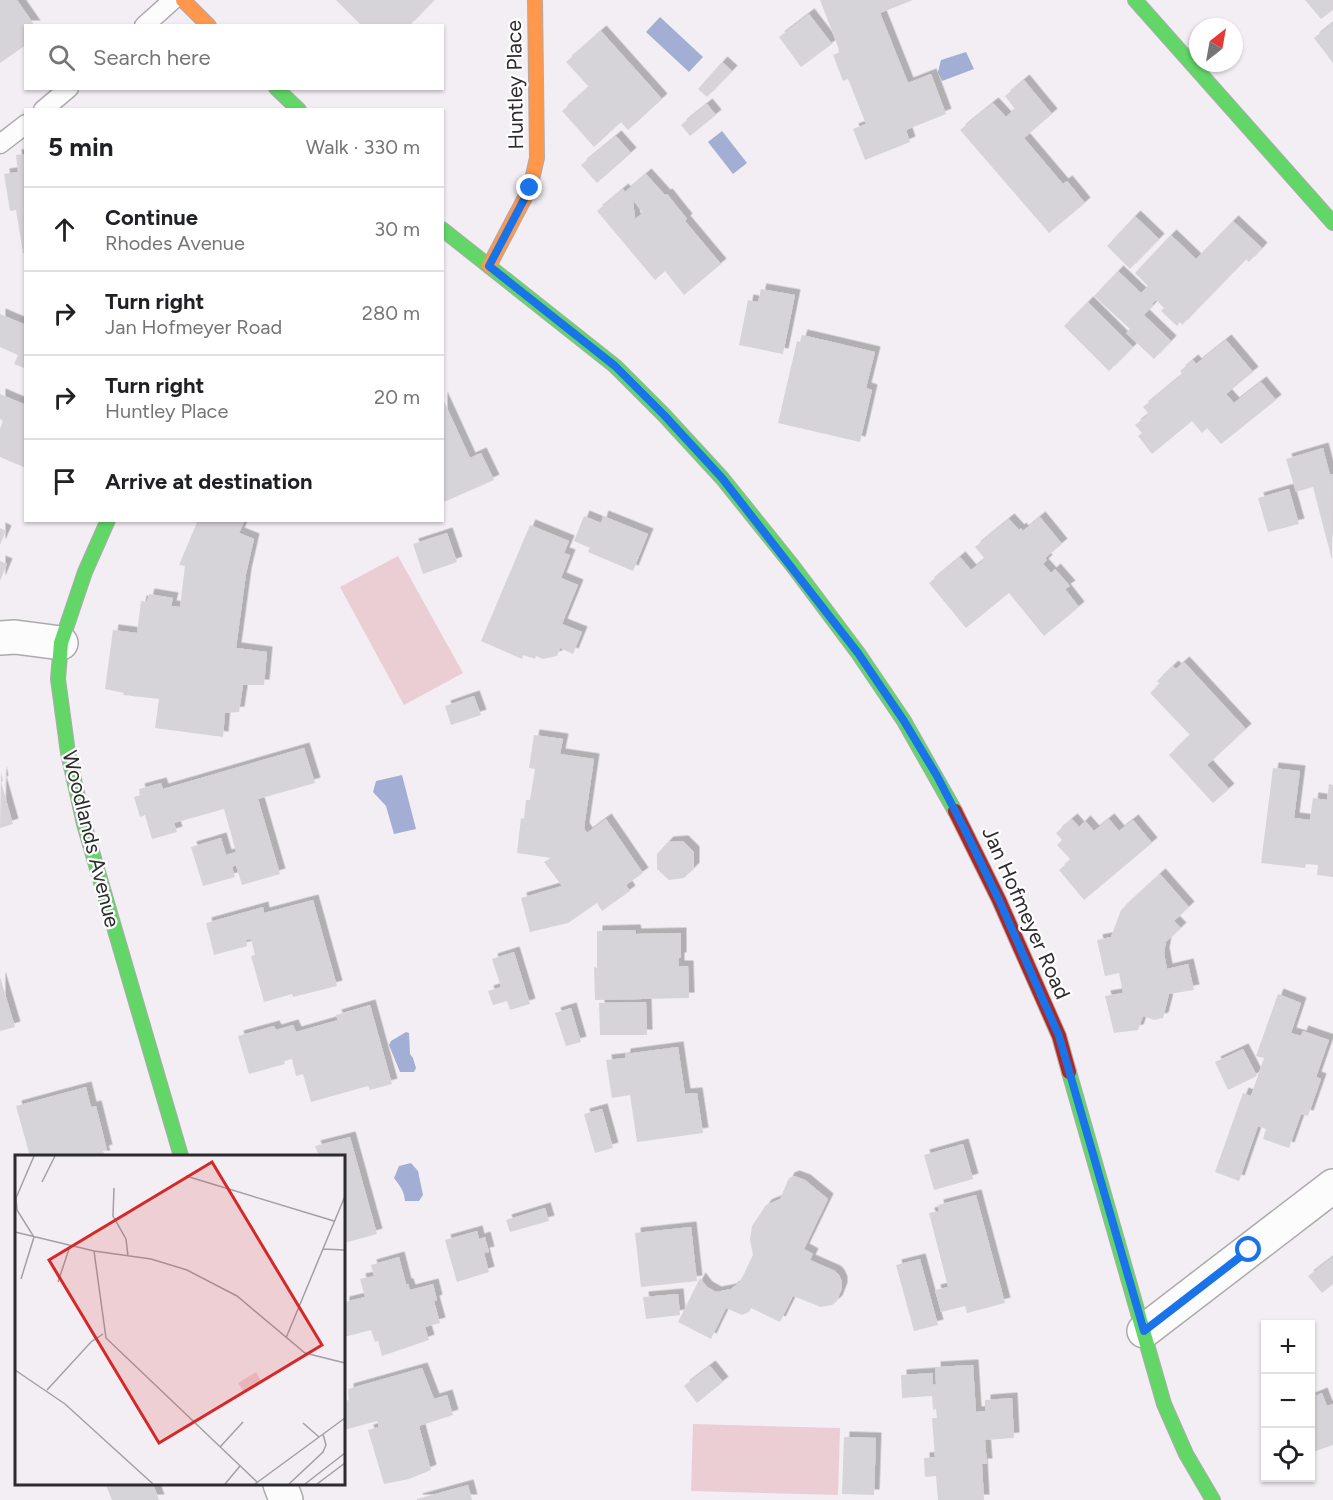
<!DOCTYPE html>
<html lang="en">
<head>
<meta charset="utf-8">
<style>
  body { margin:0; font-family:Figtree,sans-serif; background:#f2f2f2; color:#202124 }
  .controls { position:absolute; right:18px; bottom:18px; display:grid; overflow:hidden; border-radius:0px; box-shadow:0 2px 4px #0004 }
  .controls button { width:54px; height:54px; display:grid; place-items:center; padding:0; border:0; border-bottom:2px solid #e0e0e0; background:#fff; color:#202124; font:30px sans-serif }
  .compass { position:absolute; left:1189px; top:18px; width:54px; height:54px; border-radius:50%; background:#fff; box-shadow:0 2px 4px #0004; rotate:31deg }
  .stop { position:absolute; width:18px; height:18px; margin:-14px; border:4px solid #1a73e8; border-radius:50%; background:#fff }
  .stop.end { background:#1a73e8; border-color:#fff; box-shadow:0 2px 6px #0008 }
  .list { margin:0; padding:0; list-style:none }
  h2 { display:flex; justify-content:space-between; align-items:center; height:78px; margin:0; padding:0 24px; font-size:26px }
  h2 small { font-size:20px; font-weight:400; color:#757577 }
  .list li { display:grid; grid-template-columns:39px 1fr auto; gap:18px; align-items:center; box-sizing:border-box; height:84px; padding:0 24px; border-top:2px solid #e0e0e0 }
  .list b { display:block; font-size:22px; white-space:nowrap }
  .list p { margin:0; font-size:20px; white-space:nowrap; color:#757577 }
  .list em { font-size:20px; font-style:normal; color:#757577 }
  .icon { flex:none; width:33px; height:33px; fill:none; stroke:currentColor; stroke-width:2; stroke-linecap:round; stroke-linejoin:round }
  .map { position:relative; flex:none; width:1333px; height:1500px; overflow:hidden }
  .search { position:absolute; background:#fff; box-shadow:0 2px 4px #0004; left:24px; top:24px; width:420px; height:66px; display:flex; align-items:center; gap:15px; box-sizing:border-box; padding:0 21px; border-radius:0px; color:#757577; font-size:22px }
  .panel { position:absolute; background:#fff; box-shadow:0 2px 4px #0004; left:24px; top:108px; width:420px; height:414px; border-radius:0px }
  .map>svg:first-child { display:block }
</style>
</head>
<body>
<div class="map">
<svg width="1333" height="1500" viewBox="0 0 1333 1500">
  <defs>
    <filter id="shadow"><feDropShadow dx="5.5" dy="-5.5" stdDeviation="0" flood-color="#0004"/></filter>
  </defs>
  <rect width="100%" height="100%" fill="#f2eef3"/>
  <!-- green -->
  <g fill="#ebced3">
    <polygon points="398,556 463,673 404,705 340,587"/>
    <polygon points="693,1424 840,1428 838,1495 691,1491"/>
  </g>
  <!-- water -->
  <g fill="#a2aed4">
    <polygon points="660,17 703,57 689,72 646,32"/>
    <polygon points="966,52 974,69 942,81 938,72 941,60"/>
    <polygon points="722,131 747,163 733,174 708,142"/>
    <polygon points="402,775 416,829 394,834 386,806 373,792 376,781"/>
    <polygon points="406,1032 409,1033 410,1054 413,1058 416,1068 414,1072 400,1072 389,1045 391,1041"/>
    <path d="M 411,1163 L 418,1171 L 423,1195 L 419,1201 L 405,1201 C 404,1190 400,1186 394,1178 L 399,1166 Z"/>
  </g>
  <!-- building -->
  <g fill="#d7d4d9" fill-rule="evenodd" filter="url(#shadow)">
    <polygon points="0,0 17,0 35,26 26,26 26,45 0,63"/>
    <polygon points="336,0 434,0 409,26 362,26"/>
    <polygon points="820,0 913,0 880,13 908,83 931,74 946,114 906,130 910,142 865,160 853,129 866,124 848,79 843,81 833,55 840,52"/>
    <polygon points="1305,0 1333,0 1333,10 1321,19"/>
    <polygon points="809,14 832,44 801,67 779,37"/>
    <polygon points="1333,23 1333,63 1314,38"/>
    <polygon points="601,31 662,99 628,130 621,122 594,147 562,111 589,87 566,62"/>
    <polygon points="722,62 732,71 707,97 698,89"/>
    <polygon points="1024,80 1052,114 1024,138 1063,184 1067,181 1085,203 1049,233 960,130 993,103 1006,117 1015,109 1005,96"/>
    <polygon points="707,104 716,115 690,136 681,125"/>
    <polygon points="616,136 631,153 597,183 581,165"/>
    <polygon points="26,154 26,253 23,253 16,210 10,211 4,174 18,172 16,155"/>
    <path d="M 646,174 L 665,195 L 667,194 L 687,219 L 685,221 L 721,264 L 684,295 L 665,271 L 655,280 L 597,211 L 623,189 L 625,192 ZM 633,200 L 643,213 L 635,219 Z"/>
    <polygon points="1135,216 1159,239 1130,269 1107,246"/>
    <polygon points="1233,221 1262,248 1249,262 1246,259 1182,325 1180,322 1177,326 1161,311 1164,308 1156,300 1152,304 1153,305 1144,315 1171,341 1154,359 1126,333 1130,329 1094,296 1118,271 1141,293 1148,286 1135,273 1171,235 1196,259"/>
    <polygon points="761,289 795,295 783,354 739,345 748,300 758,302"/>
    <polygon points="1088,302 1133,347 1109,371 1064,326"/>
    <polygon points="0,314 26,325 24,368 14,364 18,355 0,347"/>
    <polygon points="802,335 875,352 866,388 872,390 860,442 778,423 797,341 800,342"/>
    <polygon points="1226,340 1253,372 1226,394 1234,403 1261,382 1276,400 1221,444 1207,428 1202,433 1192,421 1152,454 1138,436 1142,433 1135,425 1149,414 1143,407 1183,374 1180,371 1193,360 1196,364"/>
    <polygon points="0,394 26,405 26,468 0,457 0,429 3,421 0,419"/>
    <polygon points="442,397 470,458 481,453 494,480 444,502 442,499"/>
    <polygon points="1323,448 1330,475 1333,474 1332,560 1313,487 1296,492 1286,459"/>
    <polygon points="1289,489 1299,524 1268,532 1258,498"/>
    <polygon points="584,516 601,523 603,516 648,534 633,571 588,552 590,548 574,541"/>
    <polygon points="1040,517 1062,544 1045,558 1047,560 1043,564 1051,573 1055,569 1070,586 1065,589 1079,607 1044,636 1009,593 966,628 929,583 960,557 971,570 985,559 975,547 1009,519 1019,530 1021,528 1023,531"/>
    <polygon points="198,520 245,520 239,533 254,539 246,574 236,648 267,652 264,685 243,685 239,712 225,713 223,737 155,728 159,699 123,695 124,693 105,689 113,630 137,633 141,601 147,602 149,594 173,598 171,606 180,607 185,566 179,565"/>
    <polygon points="530,525 569,541 564,553 570,555 561,578 578,585 562,624 582,632 573,654 560,648 557,656 543,659 536,656 535,659 523,655 522,659 481,641"/>
    <polygon points="0,528 6,531 0,545"/>
    <polygon points="447,533 457,562 423,574 413,544"/>
    <polygon points="0,561 7,564 0,581"/>
    <polygon points="1184,662 1246,729 1207,765 1229,789 1213,803 1169,755 1190,735 1150,693 1160,684 1157,681 1173,666 1176,669"/>
    <polygon points="474,696 481,715 451,725 445,706"/>
    <polygon points="534,735 563,739 560,754 594,759 584,828 587,833 606,819 643,873 626,885 630,891 602,911 597,903 568,923 530,932 521,898 562,886 544,862 551,858 517,853 521,818 524,819 526,800 530,800 535,769 529,768"/>
    <polygon points="304,748 315,783 258,799 280,874 242,885 236,865 232,867 235,877 203,886 191,847 221,838 226,855 236,852 224,809 174,823 177,832 152,839 145,815 140,817 134,797 141,795 139,789 161,783 163,789"/>
    <polygon points="1273,768 1300,771 1294,818 1310,820 1313,798 1327,800 1329,784 1333,785 1333,877 1317,875 1318,865 1306,864 1305,868 1261,863"/>
    <polygon points="1,772 3,781 1,782 13,824 0,828"/>
    <polygon points="1072,819 1079,827 1085,821 1094,831 1109,819 1119,831 1133,820 1152,843 1084,900 1059,870 1071,860 1057,845 1062,840 1056,833"/>
    <polygon points="683,841 694,852 694,868 684,878 669,880 657,869 657,854 668,842"/>
    <polygon points="1160,874 1189,907 1174,921 1181,928 1166,942 1164,953 1167,969 1188,964 1194,990 1169,994 1163,1018 1154,1020 1143,1016 1138,1030 1114,1033 1105,996 1123,993 1119,973 1105,976 1097,940 1111,937 1121,910"/>
    <polygon points="313,900 337,986 293,997 292,994 264,1002 251,956 255,955 251,939 246,940 247,946 214,955 206,923 263,907 264,913"/>
    <polygon points="635,930 636,934 681,933 681,958 679,958 679,966 688,966 689,998 595,1000 594,967 597,968 597,931"/>
    <polygon points="514,952 530,1004 510,1010 507,1001 493,1005 488,991 501,987 492,959"/>
    <polygon points="0,977 15,1027 0,1031"/>
    <polygon points="1278,994 1301,1003 1291,1033 1301,1036 1303,1031 1329,1040 1316,1077 1321,1079 1308,1116 1301,1114 1289,1148 1263,1139 1266,1129 1258,1126 1239,1181 1215,1172 1243,1093 1251,1096 1264,1058 1256,1056"/>
    <polygon points="646,1002 647,1035 600,1035 599,1003"/>
    <polygon points="370,1005 392,1084 370,1090 368,1086 311,1102 303,1074 296,1076 292,1059 284,1061 285,1064 249,1074 238,1036 274,1026 276,1030 293,1025 296,1032 338,1020 336,1015"/>
    <polygon points="571,1008 581,1042 566,1046 555,1013"/>
    <polygon points="678,1047 685,1094 697,1093 703,1133 637,1142 630,1095 612,1098 606,1060 625,1058 625,1054"/>
    <polygon points="1243,1049 1257,1076 1228,1090 1215,1062"/>
    <polygon points="86,1087 91,1107 96,1106 107,1150 103,1151 105,1156 30,1156 16,1106"/>
    <polygon points="602,1109 613,1148 595,1153 584,1114"/>
    <polygon points="350,1137 377,1234 344,1243 344,1156 319,1156 315,1146"/>
    <polygon points="963,1144 973,1179 934,1190 924,1155"/>
    <polygon points="794,1176 805,1180 828,1199 804,1249 813,1254 810,1260 835,1271 839,1275 842,1282 842,1288 837,1301 832,1305 821,1307 793,1296 780,1322 751,1308 749,1312 742,1315 726,1308 711,1339 678,1322 700,1278 707,1287 716,1292 731,1289 740,1282 753,1255 750,1240 752,1226 766,1205 780,1199 789,1178"/>
    <polygon points="976,1195 1005,1303 967,1313 965,1306 941,1312 935,1290 948,1287 929,1213 939,1211 938,1205"/>
    <polygon points="545,1208 549,1221 510,1232 506,1220"/>
    <polygon points="691,1227 697,1281 641,1287 635,1233"/>
    <polygon points="477,1231 479,1239 485,1237 489,1252 484,1253 489,1272 457,1282 445,1240"/>
    <polygon points="399,1257 406,1284 408,1284 410,1290 433,1284 437,1300 434,1301 440,1323 425,1327 429,1340 382,1356 378,1341 375,1342 371,1330 344,1337 344,1302 365,1297 360,1279 374,1276 371,1265"/>
    <polygon points="1333,1257 1333,1284 1322,1293 1308,1276"/>
    <polygon points="920,1259 938,1325 914,1331 896,1265"/>
    <polygon points="678,1294 680,1315 646,1319 643,1297"/>
    <polygon points="973,1365 976,1412 985,1411 985,1400 1012,1398 1014,1438 985,1440 987,1464 982,1464 984,1500 938,1500 936,1476 925,1477 924,1458 935,1457 932,1418 937,1418 936,1409 933,1410 932,1396 902,1398 901,1375 933,1373 933,1385 936,1384 935,1367"/>
    <polygon points="710,1366 723,1382 697,1403 684,1386"/>
    <polygon points="422,1368 434,1399 447,1395 453,1415 419,1426 431,1470 409,1479 384,1484 368,1430 379,1427 377,1421 344,1430 344,1401 349,1400 348,1389"/>
    <polygon points="1322,1393 1327,1406 1333,1404 1333,1445 1310,1453 1310,1398"/>
    <polygon points="844,1437 876,1438 874,1495 842,1494"/>
    <polygon points="111,1484 153,1484 159,1500 112,1500 106,1485"/>
    <polygon points="468,1485 472,1500 417,1500 417,1499"/>
  </g>
  <g fill="none" stroke-linecap="round" stroke-linejoin="round">
    <!-- lane casing -->
    <g stroke="#adaaae" stroke-width="21">
      <g id="lane">
        <polyline points="144,26 173,0"/>
        <polyline points="43,110 69,88"/>
        <polyline points="0,144 26,124"/>
      </g>
    </g>
    <!-- street casing -->
    <g stroke="#adaaae" stroke-width="36">
      <g id="street">
        <polyline points="0,638 15,637 61,643"/>
        <polyline points="1144,1331 1333,1186"/>
        <polyline points="280,1484 286,1500"/>
      </g>
    </g>
    <!-- fast casing -->
    <g stroke="#adaaae" stroke-width="16">
      <g id="fast">
        <polyline points="1135,0 1333,223"/>
        <polyline points="276,88 299,110"/>
        <polyline points="442,229 615,366 664,415 722,478 792,565 858,653 904,721 955,811"/>
        <polyline points="108,520 85,572 61,643 58,679 68,753 84,824 181,1156"/>
        <polyline points="1069,1072 1164,1404 1186,1454 1213,1500"/>
      </g>
    </g>
    <!-- slow casing -->
    <g stroke="#adaaae" stroke-width="16">
      <g id="slow">
        <polyline points="183,0 209,26"/>
        <polyline points="489,266 530,188 537,158 535,0"/>
      </g>
    </g>
    <!-- jam casing -->
    <g stroke="#adaaae" stroke-width="16">
      <polyline id="jam" points="955,811 999,900 1059,1036 1069,1072"/>
    </g>
    <!-- lane -->
    <use href="#lane" stroke="#fdfcfd" stroke-width="18"/>
    <!-- street -->
    <use href="#street" stroke="#fdfcfd" stroke-width="33"/>
    <!-- fast -->
    <use href="#fast" stroke="#63d668" stroke-width="14"/>
    <!-- slow -->
    <use href="#slow" stroke="#ff974d" stroke-width="14"/>
    <!-- jam -->
    <use href="#jam" stroke="#b3261e" stroke-width="14"/>
  </g>
  <g fill="none" stroke-linecap="round" stroke-linejoin="round">
    <!-- route -->
    <polyline stroke="#1a73e8" stroke-width="8" points="530,188 489,266 615,366 664,415 722,478 858,653 904,721 937,776 964,828 999,900 1059,1036 1144,1331 1249,1250"/>
  </g>
  <g text-anchor="middle" stroke-width="4.5" stroke-linejoin="round" paint-order="stroke">
    <!-- street labels -->
    <g font-size="21" fill="#2d2b2e" stroke="#fff">
      <text transform="translate(515 85) rotate(-91)" y="7">Huntley Place</text>
      <text transform="translate(91 839) rotate(76)" y="7">Woodlands Avenue</text>
      <text transform="translate(1026 913) rotate(66)" y="7">Jan Hofmeyer Road</text>
    </g>
  </g>
  <!-- overview -->
  <g transform="translate(15 1155)">
    <rect width="330" height="330" fill="#f2eef3"/>
    <path d="M 241,217 L 246,226 L 228,236 L 223,228 Z" fill="#ebced3"/>
    <path fill="none" stroke="#a3a0a4" stroke-width="1.5" d="M 171,21 L 319,66M 27,27 L 40,1M 99,33 L 98,61 L 111,84 L 113,101M 0,77 L 79,96 L 136,104 L 172,115 L 222,141 L 290,198 L 330,208M 308,94 L 330,95M 79,96 L 91,183 L 242,327M 6,124 L 19,82 L 2,55 L 1,43 L 19,1M 43,127 L 55,91M 271,183 L 330,41M 0,215 L 50,249 L 138,329M 32,235 L 76,187 L 88,179M 288,268 L 304,282M 205,292 L 228,267M 210,329 L 225,311M 240,329 L 330,263M 274,329 L 308,297 L 311,290 L 308,279M 290,329 L 330,298M 302,329 L 330,308"/>
    <path fill="#d62828" fill-opacity="0.15" stroke="#d62828" stroke-width="3" d="M 197,7 L 307,190 L 144,288 L 34,105 Z"/>
    <rect width="330" height="330" fill="none" stroke="#2d2b2e" stroke-width="3"/>
  </g>
</svg>
<div class="controls">
<button>+</button>
<button>−</button>
<button><svg class="icon" aria-label="locate" viewBox="0 0 24 24"><circle cx="12" cy="12" r="6"/><path d="M12 2v4M12 18v4M2 12h4M18 12h4"/></svg></button>
</div>
<svg class="compass" viewBox="-18 -18 36 36"><path d="M0-13l5 13h-10z" fill="#e53935"/><path d="M0 13l5-13h-10z" fill="#757577"/></svg>
<div class="stop" style="left:1249px;top:1250px"></div>
<div class="stop end" style="left:530px;top:188px"></div>
<div class="search"><svg class="icon" aria-label="search" viewBox="0 0 24 24"><circle cx="10" cy="10" r="6"/><path d="M15 15l6 6"/></svg>Search here</div>
<section class="panel">
<h2>5 min<small>Walk · 330 m</small></h2>
<ul class="list">
<li><svg class="icon" aria-label="ahead" viewBox="0 0 24 24"><path d="M12 20V5M6 11l6-6 6 6"/></svg><div><b>Continue</b><p>Rhodes Avenue</p></div><em>30 m</em></li>
<li><svg class="icon" aria-label="right" viewBox="0 0 24 24"><path d="M7 20v-9h11M14 6l5 5-5 5"/></svg><div><b>Turn right</b><p>Jan Hofmeyer Road</p></div><em>280 m</em></li>
<li><svg class="icon" aria-label="right" viewBox="0 0 24 24"><path d="M7 20v-9h11M14 6l5 5-5 5"/></svg><div><b>Turn right</b><p>Huntley Place</p></div><em>20 m</em></li>
<li><svg class="icon" aria-label="arrive" viewBox="0 0 24 24"><path d="M6 21V4h12l-3 4 3 4H6"/></svg><div><b>Arrive at destination</b></div></li>
</ul>
</section>
</div>
</body>
</html>
